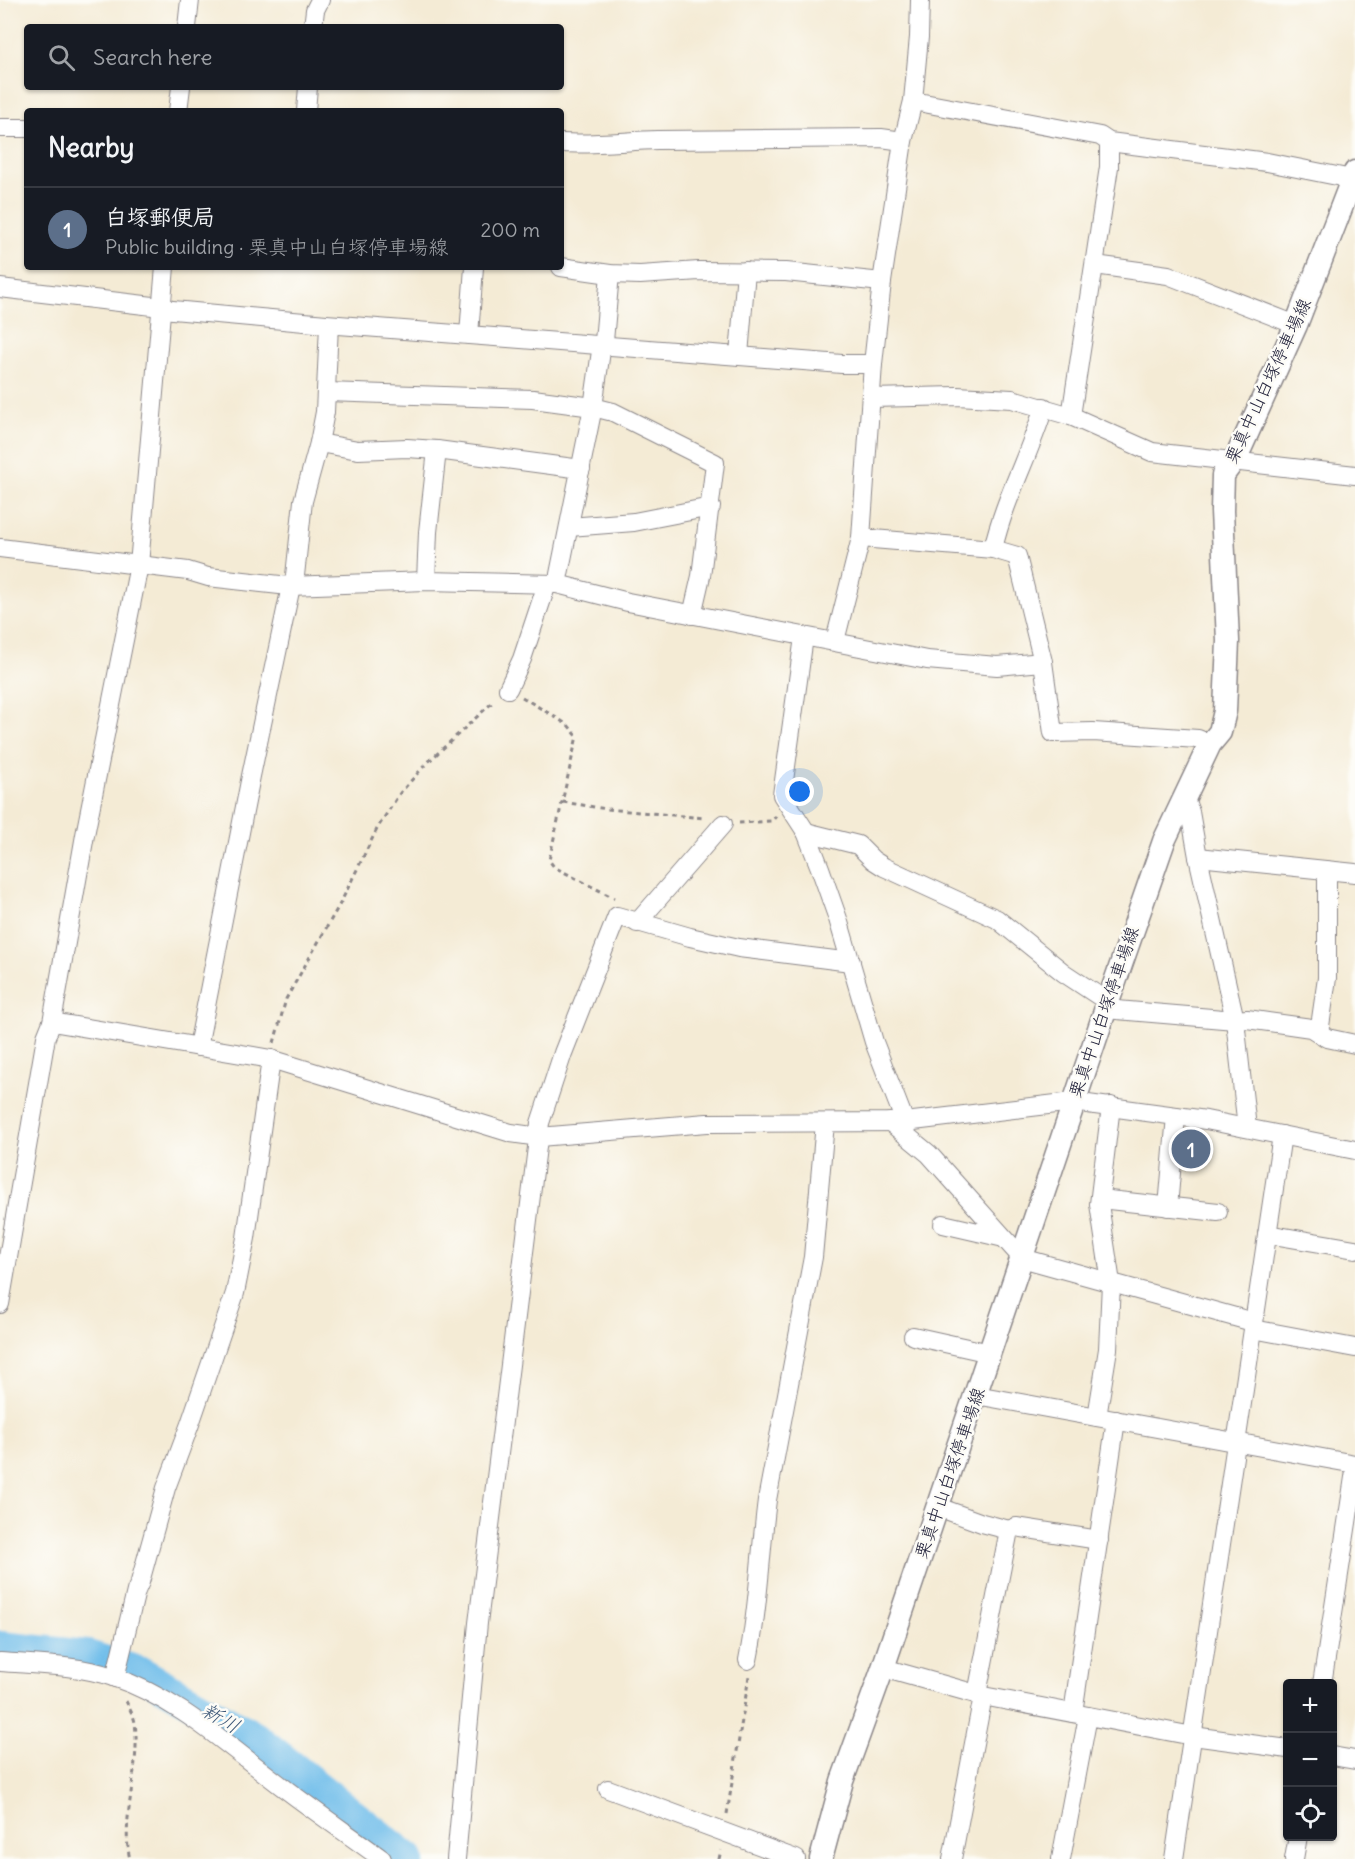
<!DOCTYPE html>
<html lang="en">
<head>
<meta charset="utf-8">
<style>
  body { margin:0; font-family:Delius,"Klee One",sans-serif; background:#20242c; color:#f1f3f6 }
  .controls { position:absolute; right:18px; bottom:18px; display:grid; overflow:hidden; border-radius:6px; box-shadow:0 2px 4px #0004 }
  .controls button { width:54px; height:54px; display:grid; place-items:center; padding:0; border:0; border-bottom:2px solid #363941; background:#171b24; color:#f1f3f6; font:30px sans-serif }
  .you { position:absolute; left:800px; top:792px; width:21px; height:21px; margin:-15px; border:4px solid #fff; border-radius:50%; background:#1a73e8; box-shadow:0 0 0 9px #1a73e833 }
  .badge { display:grid; place-items:center; width:39px; height:39px; border-radius:50%; background:#db2777; color:#fff; font-size:20px; font-weight:700 }
  .pin { position:absolute; translate:-50% -50%; border:3px solid #fff; box-shadow:0 2px 6px #0006 }
  .list { margin:0; padding:0; list-style:none }
  h2 { display:flex; justify-content:space-between; align-items:center; height:78px; margin:0; padding:0 24px; font-size:26px }
  h2 small { font-size:20px; font-weight:400; color:#9ea1a6 }
  .list li { display:grid; grid-template-columns:39px 1fr auto; gap:18px; align-items:center; box-sizing:border-box; height:84px; padding:0 24px; border-top:2px solid #363941 }
  .list b { display:block; font-size:22px; white-space:nowrap }
  .list p { margin:0; font-size:20px; white-space:nowrap; color:#9ea1a6 }
  .list em { font-size:20px; font-style:normal; color:#9ea1a6 }
  .icon { flex:none; width:33px; height:33px; fill:none; stroke:currentColor; stroke-width:2; stroke-linecap:round; stroke-linejoin:round }
  .map { position:relative; flex:none; width:1355px; height:1859px; overflow:hidden }
  .search { position:absolute; background:#171b24; box-shadow:0 2px 4px #0004; left:24px; top:24px; width:540px; height:66px; display:flex; align-items:center; gap:15px; box-sizing:border-box; padding:0 21px; border-radius:6px; color:#9ea1a6; font-size:22px }
  .panel { position:absolute; background:#171b24; box-shadow:0 2px 4px #0004; left:24px; top:108px; width:540px; height:162px; border-radius:6px }
  .map>svg:first-child { display:block }
</style>
</head>
<body>
<div class="map">
<svg width="1355" height="1859" viewBox="0 0 1355 1859">
  <rect width="100%" height="100%" fill="#fdfcf7"/>
  <filter id="ink" filterUnits="userSpaceOnUse"><feTurbulence type="fractalNoise" baseFrequency=".0167" numOctaves="2"/><feDisplacementMap in="SourceGraphic" scale="12" xChannelSelector="R" yChannelSelector="G"/><feConvolveMatrix kernelMatrix="1 2 1 2 8 2 1 2 1" color-interpolation-filters="sRGB"/></filter>
  <filter id="wash" filterUnits="userSpaceOnUse"><feTurbulence type="fractalNoise" baseFrequency=".008" numOctaves="4" result="noise"/><feDisplacementMap in="SourceGraphic" scale="24" xChannelSelector="R" yChannelSelector="G"/><feGaussianBlur stdDeviation="1.35" result="paint"/><feColorMatrix in="noise" values="0 0 0 0 0 0 0 0 0 0 0 0 0 0 0 0 0 1.4 0 .05"/><feComposite in="paint" operator="in"/></filter>
  <g filter="url(#wash)">
    <rect width="100%" height="100%" fill="#f4ebd5"/>
    <g fill="none" stroke-linecap="round" stroke-linejoin="round">
      <!-- river -->
      <polyline stroke="#6fbdea" stroke-width="32" points="0,1647 88,1656 142,1673 256,1738 409,1859"/>
    </g>
  </g>
  <g filter="url(#ink)">
    <g fill="none" stroke-linecap="round" stroke-linejoin="round">
      <!-- minor casing -->
      <g stroke="#8b8688" stroke-width="20">
        <g id="minor">
          <polyline points="187,27 190,0"/>
          <polyline points="313,27 315,10 320,0"/>
          <polyline points="913,101 1100,136 1109,142 1267,162 1352,179"/>
          <polyline points="178,111 181,87"/>
          <polyline points="306,111 308,87"/>
          <polyline points="0,128 27,128"/>
          <path d="M 561,143 C 593,145 625,141 657,140 C 731,139 806,138 881,138 L 903,141"/>
          <polyline points="1095,265 1168,275 1296,325"/>
          <polyline points="561,267 610,274 640,275 699,271 786,272 882,282"/>
          <polyline points="610,274 604,341 602,344 593,407 613,412 715,463 701,576 692,615"/>
          <polyline points="0,288 153,306 162,309 326,324 842,364 873,364"/>
          <polyline points="469,335 474,267"/>
          <polyline points="739,355 746,271"/>
          <polyline points="327,392 533,399 593,407 557,584"/>
          <polyline points="871,398 957,396 1012,399 1071,416 1152,452 1355,475"/>
          <polyline points="1071,416 1109,167 1109,142"/>
          <polyline points="319,443 358,450 407,448 437,450 581,469"/>
          <polyline points="569,527 634,522 711,507"/>
          <polyline points="861,538 993,549 1017,556 1043,662 1053,733 1093,732 1198,739 1210,744"/>
          <polyline points="0,548 188,571 208,577 289,586 426,581 557,584 628,602 927,660 997,666 1043,662"/>
          <path d="M 993,549 C 1004,500 1029,456 1044,407"/>
          <polyline points="426,581 428,532 437,450"/>
          <polyline points="294,585 303,501 319,443 325,412 329,325"/>
          <polyline points="804,637 782,795 806,832 820,868 838,919 874,1042 905,1122"/>
          <polyline points="835,641 861,538 873,364 882,282 903,141 913,101 919,37 920,0"/>
          <polyline points="508,689 522,659 547,584"/>
          <polyline points="1185,799 1190,812 1198,857 1235,1020 1247,1128"/>
          <polyline points="806,832 858,845 873,860 884,867 997,919 1064,973 1108,1002"/>
          <polyline points="1198,857 1355,873"/>
          <polyline points="637,923 723,824"/>
          <polyline points="1105,1009 1235,1020 1247,1019 1311,1028 1327,1038 1355,1044"/>
          <polyline points="52,1022 271,1059 511,1133 539,1137 707,1123 905,1122 1073,1102 1206,1120 1355,1150"/>
          <polyline points="1319,1033 1327,978 1327,870"/>
          <polyline points="198,1047 251,776 290,591 289,586"/>
          <polyline points="890,1122 929,1154 1022,1258 1253,1322"/>
          <polyline points="1100,1199 1218,1212"/>
          <polyline points="1168,1207 1176,1116"/>
          <polyline points="943,1224 1004,1238"/>
          <polyline points="1267,1234 1355,1249"/>
          <polyline points="0,1304 46,1037 52,1022 85,835 139,565 165,267"/>
          <polyline points="1253,1329 1355,1348"/>
          <polyline points="913,1336 990,1353"/>
          <polyline points="976,1395 1355,1464"/>
          <polyline points="1097,1417 1108,1349 1111,1283 1099,1204 1111,1106"/>
          <polyline points="938,1507 982,1523 1009,1530 977,1694"/>
          <polyline points="1009,1530 1016,1527 1099,1540"/>
          <path d="M 748,1660 C 759,1607 760,1554 767,1500 L 813,1257 L 825,1123"/>
          <path d="M 0,1662 C 38,1665 77,1665 113,1677 C 174,1697 221,1740 271,1778 C 307,1806 345,1832 382,1859"/>
          <polyline points="883,1668 983,1696 1193,1736 1288,1749"/>
          <polyline points="115,1678 136,1591 140,1582 166,1488 190,1424 235,1293 246,1238 271,1059"/>
          <polyline points="1322,1684 1355,1471"/>
          <polyline points="1073,1713 1116,1420"/>
          <polyline points="1332,1756 1355,1760"/>
          <polyline points="608,1789 796,1859"/>
          <polyline points="456,1859 478,1623 540,1123 563,1053 617,916 690,937 739,948 851,962"/>
          <polyline points="952,1859 983,1696"/>
          <polyline points="1061,1859 1088,1716"/>
          <polyline points="1174,1859 1282,1135"/>
          <polyline points="1294,1859 1298,1836"/>
        </g>
      </g>
      <!-- major casing -->
      <g stroke="#8b8688" stroke-width="25">
        <polyline id="major" points="821,1859 842,1781 883,1668 1108,1002 1164,841 1210,744 1220,732 1225,711 1228,641 1222,511 1223,475 1237,456 1296,325 1355,172"/>
      </g>
      <!-- path -->
      <g stroke="#8b8688" stroke-width="3" stroke-dasharray="4.5 4.5" stroke-linecap="butt">
        <polyline points="522,697 568,725 577,736 549,860 554,867 614,898"/>
        <polyline points="563,802 607,809 704,818"/>
        <polyline points="739,823 772,821 776,816"/>
        <polyline points="274,1043 286,999 341,902 378,827 400,793 426,764 494,701"/>
        <path d="M 126,1701 C 129,1708 134,1716 135,1723 C 141,1767 120,1820 130,1859"/>
        <polyline points="727,1814 749,1676"/>
        <polyline points="719,1859 721,1850"/>
      </g>
      <!-- minor -->
      <use href="#minor" stroke="#fff" stroke-width="18"/>
      <!-- major -->
      <use href="#major" stroke="#fff" stroke-width="22"/>
    </g>
  </g>
  <g text-anchor="middle" stroke-width="5" stroke-linejoin="round" paint-order="stroke">
    <!-- street labels -->
    <g font-size="18" fill="#22223b" stroke="#fdfcf7">
      <text transform="translate(1268 381) rotate(-65)" y="6">栗真中山白塚停車場線</text>
      <text transform="translate(1104 1012) rotate(-71)" y="6">栗真中山白塚停車場線</text>
      <text transform="translate(950 1473) rotate(-71)" y="6">栗真中山白塚停車場線</text>
    </g>
    <!-- water labels -->
    <g font-size="20" font-style="italic" fill="#3d5878" stroke="#fdfcf7">
      <text transform="translate(221 1718) rotate(30)" y="7">新川</text>
    </g>
  </g>
</svg>
<div class="controls">
<button>+</button>
<button>−</button>
<button><svg class="icon" aria-label="locate" viewBox="0 0 24 24"><circle cx="12" cy="12" r="6"/><path d="M12 2v4M12 18v4M2 12h4M18 12h4"/></svg></button>
</div>
<div class="you"></div>
<div class="pin badge" style="left:1191px;top:1149px;background:#5c6f8a">1</div>
<div class="search"><svg class="icon" aria-label="search" viewBox="0 0 24 24"><circle cx="10" cy="10" r="6"/><path d="M15 15l6 6"/></svg>Search here</div>
<section class="panel">
<h2>Nearby<small></small></h2>
<ul class="list">
<li><span class="badge" style="background:#5c6f8a">1</span><div><b>白塚郵便局</b><p>Public building · 栗真中山白塚停車場線</p></div><em>200 m</em></li>
</ul>
</section>
</div>
</body>
</html>
